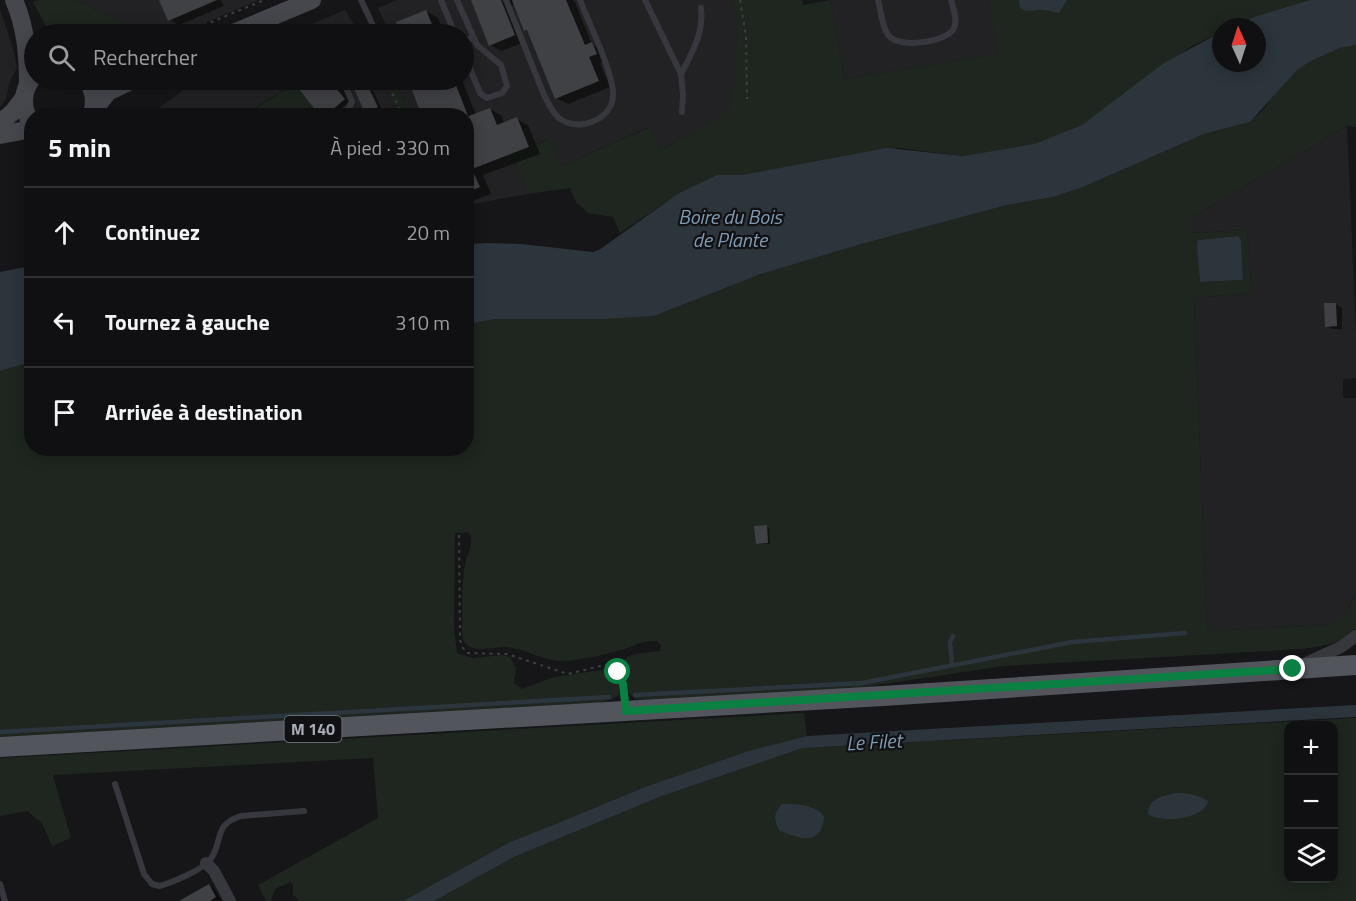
<!DOCTYPE html>
<html lang="fr">
<head>
<meta charset="utf-8">
<style>
  body { margin:0; font-family:"Titillium Web",sans-serif; background:#19191b; color:#f1f3f6 }
  .controls { position:absolute; right:18px; bottom:18px; display:grid; overflow:hidden; border-radius:12px; box-shadow:0 3px 15px #0003 }
  .controls button { width:54px; height:54px; display:grid; place-items:center; padding:0; border:0; border-bottom:2px solid #303032; background:#101012; color:#f1f3f6; font:30px sans-serif }
  .compass { position:absolute; left:1212px; top:18px; width:54px; height:54px; border-radius:50%; background:#101012; box-shadow:0 3px 15px #0003; rotate:357deg }
  .stop { position:absolute; width:18px; height:18px; margin:-14px; border:4px solid #0b8043; border-radius:50%; background:#fff }
  .stop.end { background:#0b8043; border-color:#fff; box-shadow:0 2px 6px #0008 }
  .list { margin:0; padding:0; list-style:none }
  h2 { display:flex; justify-content:space-between; align-items:center; height:78px; margin:0; padding:0 24px; font-size:26px }
  h2 small { font-size:20px; font-weight:400; color:#9c9d9f }
  .list li { display:grid; grid-template-columns:39px 1fr auto; gap:18px; align-items:center; box-sizing:border-box; height:90px; padding:0 24px; border-top:2px solid #303032 }
  .list b { display:block; font-size:22px; white-space:nowrap }
  .list em { font-size:20px; font-style:normal; color:#9c9d9f }
  .icon { flex:none; width:33px; height:33px; fill:none; stroke:currentColor; stroke-width:2; stroke-linecap:round; stroke-linejoin:round }
  .map { position:relative; flex:none; width:1356px; height:901px; overflow:hidden }
  .search { position:absolute; background:#101012; box-shadow:0 3px 15px #0003; left:24px; top:24px; width:450px; height:66px; display:flex; align-items:center; gap:15px; box-sizing:border-box; padding:0 21px; border-radius:33px; color:#9c9d9f; font-size:22px }
  .panel { position:absolute; background:#101012; box-shadow:0 3px 15px #0003; left:24px; top:108px; width:450px; height:348px; border-radius:24px }
  .map>svg:first-child { display:block }
</style>
</head>
<body>
<div class="map">
<svg width="1356" height="901" viewBox="0 0 1356 901">
  <rect width="100%" height="100%" fill="#161618"/>
  <!-- built -->
  <g fill="#222225">
    <polygon points="75,0 259,0 179,34 148,34"/>
    <polygon points="397,0 732,0 738,31 732,109 660,151 649,127 561,166 549,139 512,154 528,194 467,205 466,116 410,115 394,80 464,80 464,34 390,34 378,8"/>
    <polygon points="830,0 989,0 999,54 845,79"/>
    <polygon points="0,9 13,48 17,68 10,81 6,99 0,107"/>
    <polygon points="345,10 360,34 288,34"/>
    <polygon points="197,80 381,80 398,115 320,115 290,86 244,115 148,116"/>
    <polygon points="1347,126 1356,331 1356,378 1343,379 1343,398 1356,398 1356,591 1346,614 1338,622 1330,625 1207,631 1194,298 1252,293 1247,230 1191,233 1191,218"/>
  </g>
  <!-- green -->
  <g fill="#1e261f" fill-rule="evenodd">
    <polygon points="38,0 75,0 148,34 50,34 33,2"/>
    <polygon points="732,0 802,0 803,5 830,0 845,79 998,54 989,0 1310,0 1257,16 1232,27 1221,27 1221,32 1192,46 1082,125 1034,144 963,156 898,148 742,175 717,175 679,193 620,233 613,217 588,213 576,202 570,188 528,194 512,154 550,139 561,166 650,127 660,151 731,109 738,31"/>
    <path d="M 1356,45 L 1356,127 L 1347,126 L 1191,218 L 1192,233 L 1247,230 L 1252,293 L 1194,298 L 1207,631 L 1330,625 C 1346,618 1350,607 1356,591 L 1356,629 C 1341,645 1322,646 1301,649 L 1004,666 L 858,688 L 643,700 L 636,699 L 629,694 L 621,664 C 629,651 647,653 660,651 L 661,645 L 657,641 C 643,640 634,646 621,650 C 604,655 585,659 567,661 C 545,663 526,648 505,647 C 490,647 465,656 462,635 C 463,610 460,581 467,557 C 470,548 473,543 470,534 L 467,532 L 455,533 L 454,627 L 457,653 L 472,658 L 503,655 L 510,657 L 516,668 L 514,683 L 522,689 L 554,677 L 608,669 L 612,670 L 620,683 L 619,695 L 613,699 L 598,703 L 0,737 L 0,371 L 31,362 L 32,448 L 466,448 L 467,324 L 495,319 L 605,319 L 654,316 L 761,274 L 865,243 L 1007,205 L 1053,197 L 1083,187 L 1204,134 L 1250,122 L 1264,109 L 1280,86 L 1297,70 L 1311,61 L 1340,48 ZM 1237,236 L 1241,240 L 1243,280 L 1200,282 L 1198,240 Z"/>
    <polygon points="381,80 394,80 410,115 398,115"/>
    <polygon points="295,83 320,116 244,116"/>
    <polygon points="804,713 807,736 748,751 645,787 553,825 510,842 403,901 300,901 293,895 293,886 291,882 275,889 271,901 266,901 258,885 378,818 373,758 53,775 71,838 52,846 42,823 27,811 0,816 0,758"/>
    <path d="M 1356,718 L 1356,901 L 434,901 L 514,857 L 662,796 L 803,748 ZM 1288,726 L 1334,726 L 1334,878 L 1288,878 Z"/>
  </g>
  <!-- water -->
  <g fill="#2c353c">
    <path d="M 1019,0 L 1067,0 L 1059,13 C 1053,13 1050,10 1044,10 C 1034,9 1029,14 1020,8 Z"/>
    <polygon points="1310,0 1356,0 1356,45 1340,48 1311,61 1297,70 1250,122 1204,134 1083,187 1053,197 1007,205 865,243 761,274 654,316 605,319 495,319 467,324 467,244 487,243 521,244 593,252 599,250 679,193 717,175 742,175 887,148 963,156 1034,144 1082,125 1164,63 1221,32 1221,63 1257,63 1257,27 1232,27 1257,16"/>
    <polygon points="1238,236 1241,240 1243,280 1200,282 1197,244 1198,240"/>
    <polygon points="31,266 31,362 0,371 0,272"/>
    <polygon points="1356,705 1356,717 803,748 662,796 514,857 434,901 403,901 510,842 553,825 645,787 748,751 807,736"/>
    <path d="M 1175,793 C 1187,793 1197,794 1208,801 C 1205,819 1161,824 1148,814 C 1148,799 1163,796 1175,793 Z"/>
    <path d="M 782,804 C 798,804 813,804 824,816 C 822,847 799,839 779,830 C 774,820 773,813 782,804 Z"/>
  </g>
  <!-- shadow -->
  <g fill="#0007">
    <polygon points="161,0 221,0 224,6 179,25 170,20"/>
    <polygon points="472,0 574,0 592,44 603,51 607,60 600,63 610,87 568,104 556,98 530,33 525,30 514,3 512,7 525,42 501,51 490,45"/>
    <polygon points="426,11 438,18 444,34 403,34 398,22"/>
    <polygon points="353,26 361,30 364,34 338,34"/>
    <polygon points="289,80 310,80 298,87"/>
    <polygon points="334,80 344,80 349,102 332,116 322,116 303,92"/>
    <polygon points="350,80 368,80 382,110 373,114 365,110"/>
    <polygon points="409,80 462,80 476,115 490,109 502,116 504,123 517,119 528,125 540,154 483,175 491,194 469,202 466,201 466,116 424,116"/>
    <polygon points="1336,304 1342,308 1342,329 1332,329 1327,326"/>
    <polygon points="767,527 769,528 770,544 759,544 757,543"/>
    <polygon points="209,886 214,889 221,900 182,901"/>
  </g>
  <g fill="none" stroke-linecap="round" stroke-linejoin="round">
    <!-- stream -->
    <g stroke="#2c353c" stroke-width="4.5">
      <polyline points="952,665 950,642 953,636"/>
      <polyline points="635,695 862,683 1072,642 1185,633"/>
      <polyline points="0,732 609,697"/>
    </g>
  </g>
  <!-- building -->
  <g fill="#404145">
    <polygon points="159,0 217,0 168,21"/>
    <polygon points="471,0 501,0 515,35 489,46"/>
    <polygon points="512,0 566,0 585,45 592,42 597,54 589,57 599,81 555,99 527,30 524,31"/>
    <polygon points="426,10 436,34 401,34 396,22"/>
    <polygon points="292,80 329,80 345,99 325,116 320,116"/>
    <polygon points="350,80 365,80 378,107 367,112 364,111"/>
    <polygon points="408,80 454,80 468,116 422,116"/>
    <polygon points="490,108 497,125 517,117 529,147 472,169 480,187 466,193 466,117"/>
    <polygon points="1324,303 1336,303 1337,326 1325,327"/>
    <polygon points="767,525 768,543 756,544 754,526"/>
    <polygon points="209,884 216,897 210,901 179,901"/>
  </g>
  <g fill="none" stroke-linecap="round" stroke-linejoin="round">
    <!-- path -->
    <g stroke="#3d3f44" stroke-width="2" stroke-dasharray="3 4.5" stroke-linecap="butt">
      <polyline points="740,0 746,36 747,99"/>
      <polyline points="183,34 264,0"/>
      <polyline points="386,80 403,116"/>
      <polyline points="146,89 171,80"/>
      <polyline points="459,535 460,640 463,648 467,653 507,654 568,674 604,665 613,666 618,672 624,693"/>
    </g>
    <!-- lane -->
    <g stroke="#37383d" stroke-width="6">
      <polyline points="361,0 377,34"/>
      <polyline points="441,0 455,34"/>
      <polyline points="457,0 477,45 501,65 507,86 502,93 487,98 480,93 464,54"/>
      <path d="M 506,0 L 544,95 C 548,103 552,112 559,118 C 578,133 612,120 613,96 C 615,76 588,21 580,0"/>
      <polyline points="645,0 681,74 683,95 682,112"/>
      <path d="M 878,0 C 881,11 882,28 889,36 C 900,49 948,42 954,28 C 958,20 953,8 951,0"/>
      <polyline points="464,41 472,38"/>
      <path d="M 681,74 C 692,53 704,33 701,8"/>
      <polyline points="338,115 348,109 352,102 343,80"/>
      <path d="M 115,784 L 144,874 L 152,884 L 160,886 C 173,882 202,870 210,860 C 224,842 212,825 241,816 L 304,811"/>
      <polyline points="0,884 5,901"/>
    </g>
    <!-- street -->
    <g stroke="#37383d" stroke-width="12">
      <polyline points="1304,664 1341,647 1356,636"/>
      <polyline points="206,863 214,871 230,901"/>
    </g>
    <!-- secondary -->
    <g stroke="#45474d" stroke-width="18">
      <path d="M 14,0 C 26,28 28,55 28,84"/>
      <polyline points="231,34 312,0"/>
      <path d="M 87,80 C 94,90 96,101 92,114"/>
      <polyline points="93,111 108,92 133,80"/>
      <polyline points="0,123 13,112 23,99"/>
      <path d="M 32,124 C 21,108 21,91 34,76"/>
      <polyline points="0,135 32,129"/>
    </g>
    <!-- primary -->
    <polyline stroke="#53555c" stroke-width="20" points="0,747 883,696 1356,665"/>
  </g>
  <g fill="none" stroke-linecap="round" stroke-linejoin="round">
    <!-- route -->
    <polyline stroke="#0b8043" stroke-width="8" points="618,672 623,684 626,711 1293,669"/>
  </g>
  <g text-anchor="middle" stroke-width="4.5" stroke-linejoin="round" paint-order="stroke">
    <!-- shield labels -->
    <rect fill="#111113" stroke="#7b7e86" stroke-width="1.5" x="284.5" y="716" width="57" height="26" rx="4.5"/>
    <g font-size="16" font-weight="bold" fill="#a8adb8">
      <text x="313" y="735">M 140</text>
    </g>
    <!-- water labels -->
    <g font-size="20" font-style="italic" fill="#7f9bb3" stroke="#111113">
      <text x="730" y="224">Boire du Bois<tspan x="730" dy="23">de Plante</tspan></text>
      <text transform="translate(874 742) rotate(-3)" y="7">Le Filet</text>
    </g>
  </g>
</svg>
<div class="controls">
<button>+</button>
<button>−</button>
<button><svg class="icon" aria-label="layers" viewBox="0 0 24 24"><path d="M12 4l9 5-9 5-9-5zM3 14l9 5 9-5"/></svg></button>
</div>
<svg class="compass" viewBox="-18 -18 36 36"><path d="M0-13l5 13h-10z" fill="#e53935"/><path d="M0 13l5-13h-10z" fill="#9c9d9f"/></svg>
<div class="stop" style="left:618px;top:672px"></div>
<div class="stop end" style="left:1293px;top:669px"></div>
<div class="search"><svg class="icon" aria-label="search" viewBox="0 0 24 24"><circle cx="10" cy="10" r="6"/><path d="M15 15l6 6"/></svg>Rechercher</div>
<section class="panel">
<h2>5 min<small>À pied · 330 m</small></h2>
<ul class="list">
<li><svg class="icon" aria-label="ahead" viewBox="0 0 24 24"><path d="M12 20V5M6 11l6-6 6 6"/></svg><div><b>Continuez</b></div><em>20 m</em></li>
<li><svg class="icon" aria-label="left" viewBox="0 0 24 24"><path d="M17 20v-9H6M10 6l-5 5 5 5"/></svg><div><b>Tournez à gauche</b></div><em>310 m</em></li>
<li><svg class="icon" aria-label="arrive" viewBox="0 0 24 24"><path d="M6 21V4h12l-3 4 3 4H6"/></svg><div><b>Arrivée à destination</b></div></li>
</ul>
</section>
</div>
</body>
</html>
